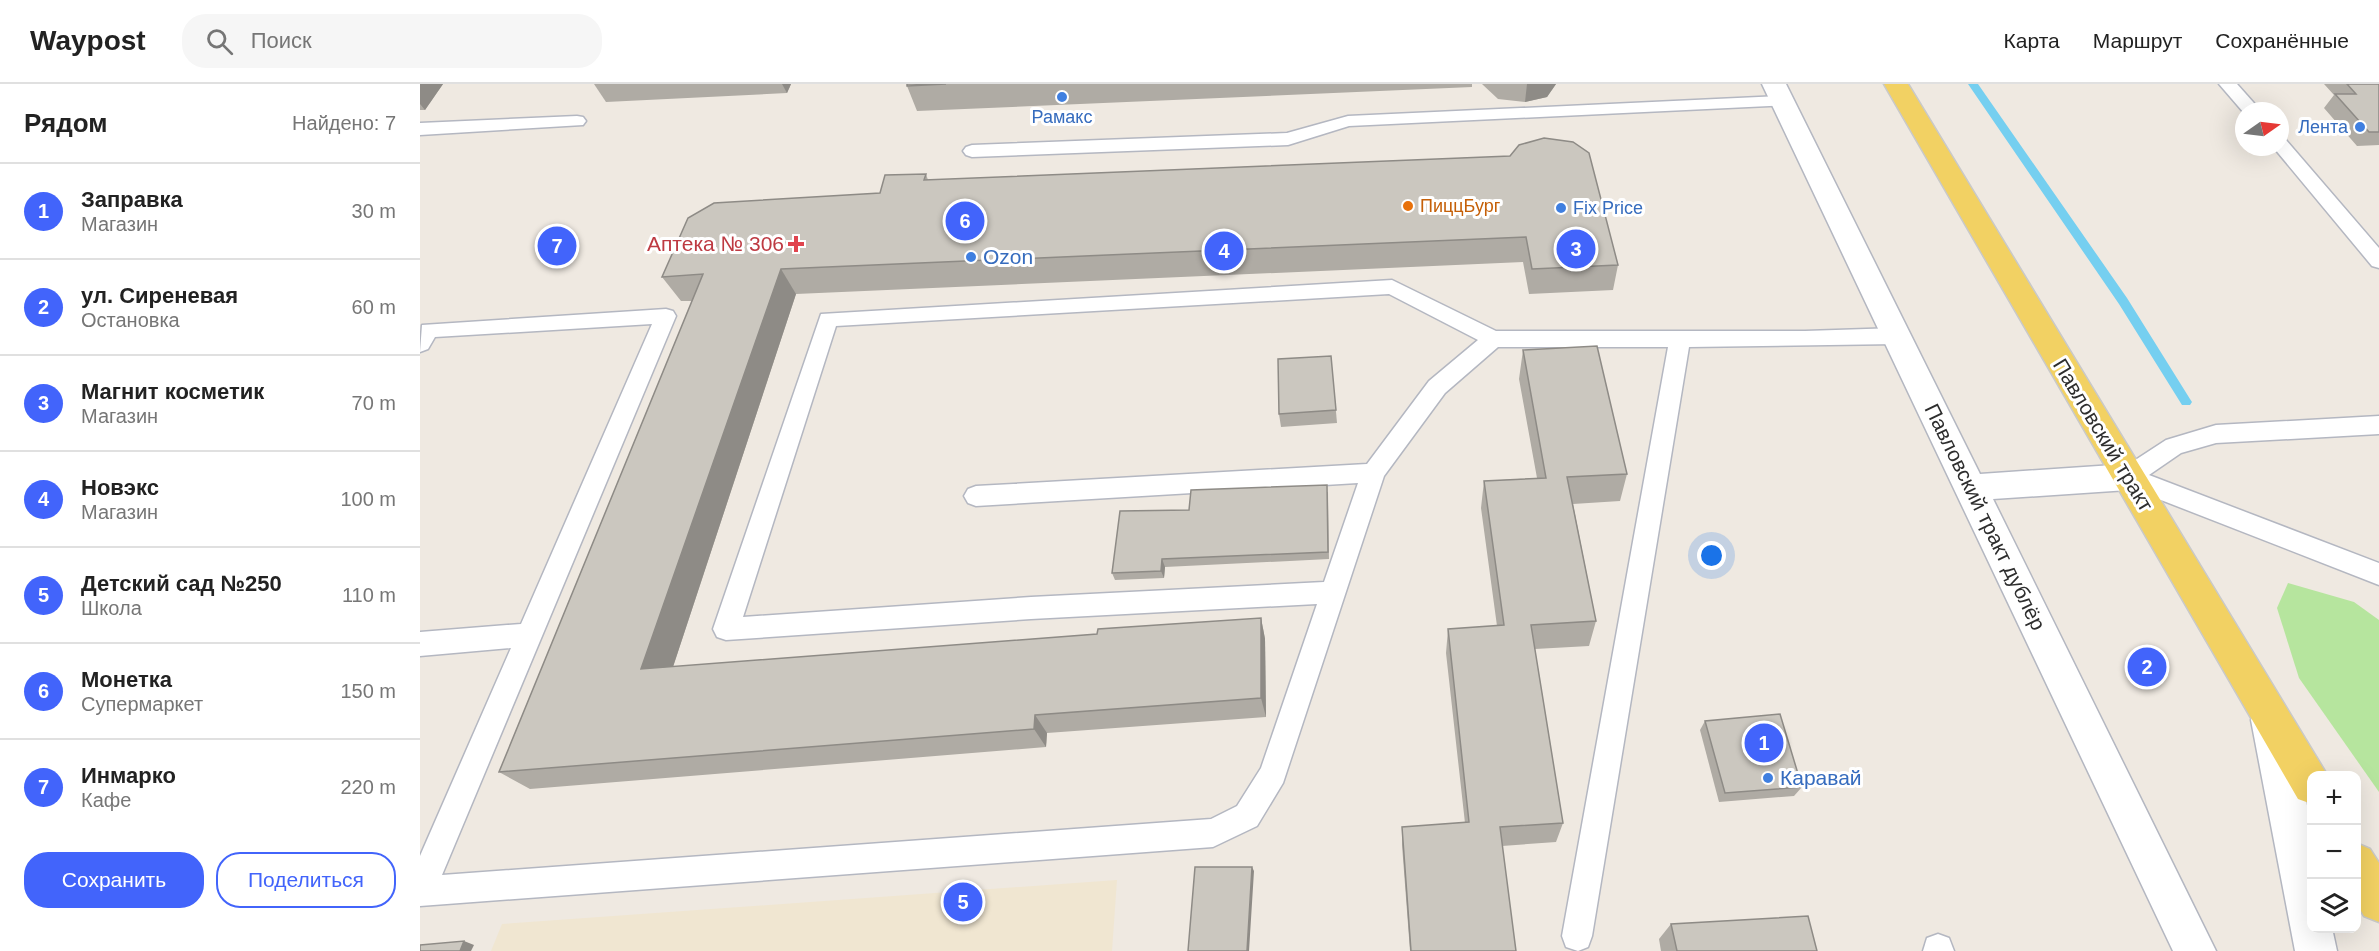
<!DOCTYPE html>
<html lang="ru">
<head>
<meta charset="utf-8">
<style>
  body { margin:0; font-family:Arial,sans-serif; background:#f6f6f6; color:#222 }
  .controls { position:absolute; right:18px; bottom:18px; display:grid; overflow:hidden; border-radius:12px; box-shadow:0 6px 24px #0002 }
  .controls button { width:54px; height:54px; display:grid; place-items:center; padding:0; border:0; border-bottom:2px solid #e0e0e0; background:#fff; color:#222; font:30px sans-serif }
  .compass { position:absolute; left:1815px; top:18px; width:54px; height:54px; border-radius:50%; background:#fff; box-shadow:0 6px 24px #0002; rotate:76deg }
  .you { position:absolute; left:1292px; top:472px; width:21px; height:21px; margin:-15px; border:4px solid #fff; border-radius:50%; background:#1a73e8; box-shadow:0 0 0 9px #1a73e833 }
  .badge { display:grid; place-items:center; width:39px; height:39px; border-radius:50%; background:#4264fb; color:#fff; font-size:20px; font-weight:700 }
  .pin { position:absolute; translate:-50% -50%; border:3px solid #fff; box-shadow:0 2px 6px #0006 }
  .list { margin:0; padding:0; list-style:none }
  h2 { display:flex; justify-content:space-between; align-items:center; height:78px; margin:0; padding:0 24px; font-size:26px }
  h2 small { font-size:20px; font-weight:400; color:#767676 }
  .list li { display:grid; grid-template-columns:39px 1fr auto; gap:18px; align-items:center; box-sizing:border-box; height:96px; padding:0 24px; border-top:2px solid #e0e0e0 }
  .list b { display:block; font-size:22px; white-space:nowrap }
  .list p { margin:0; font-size:20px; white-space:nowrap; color:#767676 }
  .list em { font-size:20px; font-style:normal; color:#767676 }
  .actions { display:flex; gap:12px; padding:18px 24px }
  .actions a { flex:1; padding:14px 0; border:2px solid #4264fb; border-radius:24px; text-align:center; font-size:21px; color:#4264fb }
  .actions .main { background:#4264fb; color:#fff }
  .icon { flex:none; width:33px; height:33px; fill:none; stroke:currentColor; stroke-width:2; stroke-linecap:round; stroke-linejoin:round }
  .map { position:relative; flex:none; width:1959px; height:867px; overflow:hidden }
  header { display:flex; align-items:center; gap:36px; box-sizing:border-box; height:84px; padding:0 30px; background:#fff; border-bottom:2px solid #e0e0e0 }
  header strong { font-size:28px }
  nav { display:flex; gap:33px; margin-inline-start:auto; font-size:21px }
  .search { width:420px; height:54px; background:#f6f6f6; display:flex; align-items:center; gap:15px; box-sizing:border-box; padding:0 21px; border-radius:24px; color:#767676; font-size:22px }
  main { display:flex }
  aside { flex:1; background:#fff }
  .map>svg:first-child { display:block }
</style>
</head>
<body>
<header>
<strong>Waypost</strong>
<div class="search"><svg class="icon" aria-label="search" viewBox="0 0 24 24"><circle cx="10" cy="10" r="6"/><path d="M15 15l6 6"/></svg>Поиск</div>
<nav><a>Карта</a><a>Маршрут</a><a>Сохранённые</a></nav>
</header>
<main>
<aside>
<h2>Рядом<small>Найдено: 7</small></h2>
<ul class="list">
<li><span class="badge">1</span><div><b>Заправка</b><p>Магазин</p></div><em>30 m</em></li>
<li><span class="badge">2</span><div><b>ул. Сиреневая</b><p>Остановка</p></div><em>60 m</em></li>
<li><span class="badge">3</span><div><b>Магнит косметик</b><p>Магазин</p></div><em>70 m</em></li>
<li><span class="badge">4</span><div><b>Новэкс</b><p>Магазин</p></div><em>100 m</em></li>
<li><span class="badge">5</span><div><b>Детский сад №250</b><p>Школа</p></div><em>110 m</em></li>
<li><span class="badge">6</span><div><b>Монетка</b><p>Супермаркет</p></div><em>150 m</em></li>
<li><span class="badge">7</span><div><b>Инмарко</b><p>Кафе</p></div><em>220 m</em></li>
</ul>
<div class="actions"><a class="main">Сохранить</a><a>Поделиться</a></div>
</aside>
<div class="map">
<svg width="1959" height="867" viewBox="0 0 1959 867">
  <rect width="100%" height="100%" fill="#efe9e1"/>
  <!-- education -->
  <polygon fill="#f0e6d1" points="697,796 692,867 71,867 82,840"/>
  <!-- green -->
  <polygon fill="#b6e59e" points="1868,499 1934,518 1959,536 1959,708 1879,594 1857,524"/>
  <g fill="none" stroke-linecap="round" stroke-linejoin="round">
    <!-- stream -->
    <polygon fill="#75cff0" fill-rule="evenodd" points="1548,0 1558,0 1707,214 1770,315 1772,318 1770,321 1762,321 1699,220"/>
    <!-- service casing -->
    <g stroke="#b4b7c1" stroke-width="3">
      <g id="service">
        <polygon points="1799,0 1817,0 1841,27 1824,29"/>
        <polygon points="1362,12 1368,13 1371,17 1368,21 929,42 868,61 552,73 546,71 543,67 546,63 552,61 867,49 928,32"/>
        <polygon points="157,32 163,33 166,37 163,41 0,51 0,39"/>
        <polygon points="1860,54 1866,56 1959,164 1959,184 1952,182 1854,64 1860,63"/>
        <path d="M 972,196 L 1076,247 L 1385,247 L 1477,244 L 1484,247 L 1488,252 L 1484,257 L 1477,260 L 1269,263 L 1172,852 L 1168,863 L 1158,867 L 1146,863 L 1142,852 L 1248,263 L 1078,263 L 1025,309 L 964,392 L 863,699 L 837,742 L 793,763 L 0,822 L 0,772 L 91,564 L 0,572 L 0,548 L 101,540 L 232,240 L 15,253 L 8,265 L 0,268 L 2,241 L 246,225 L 253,227 L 256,232 L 22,791 L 791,735 L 817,722 L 841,684 L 897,520 L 611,535 L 306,556 L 297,553 L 293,545 L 401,230 ZM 969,210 L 1058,256 L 1009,297 L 947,380 L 556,402 L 548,405 L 544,412 L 548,419 L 556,422 L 938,399 L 904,498 L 611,513 L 323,533 L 416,242 Z"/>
        <polygon points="1959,332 1959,350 1796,359 1761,369 1729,391 1959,479 1959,501 1700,400 1696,393 1700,386 1746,356 1796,341"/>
        <polygon points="1518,850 1529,854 1534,867 1503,867 1507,854"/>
      </g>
    </g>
    <!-- minor casing -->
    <g stroke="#b4b7c1" stroke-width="3">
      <g id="minor">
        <polygon points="1342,0 1366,0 1560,390 1708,380 1719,384 1724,393 1719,402 1708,406 1573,415 1796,867 1753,867"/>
        <polygon points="1850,619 1863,624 1869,636 1892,745 1892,844 1912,844 1917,867 1875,867 1831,636 1837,624"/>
      </g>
    </g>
    <!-- primary casing -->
    <g stroke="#c9c9c9" stroke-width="3">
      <g id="primary">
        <polygon points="1464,0 1488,0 1906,689 1907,692 1892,692 1892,720 1878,715"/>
        <polygon points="1936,759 1950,765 1959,779 1959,838 1944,832 1936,818"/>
      </g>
    </g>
    <!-- service -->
    <use href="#service" fill="#fff" fill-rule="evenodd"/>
    <!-- minor -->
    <use href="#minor" fill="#fff" fill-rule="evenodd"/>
    <!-- primary -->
    <use href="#primary" fill="#f2d163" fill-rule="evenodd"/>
  </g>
  <!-- wall -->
  <g fill="#afaba4">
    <polygon points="0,0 23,0 5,26 0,26"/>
    <polygon points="174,0 371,0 367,9 186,18"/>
    <polygon points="487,0 1052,0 1052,3 497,27 487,2"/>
    <polygon points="1062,0 1136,0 1127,13 1105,18 1078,15"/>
    <polygon points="1904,0 1959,0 1959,61 1937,62 1904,24 1914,11"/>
    <polygon points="1090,72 1198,181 1193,206 1109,210 1103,178 376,210 253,583 677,550 841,534 845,555 846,633 627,649 626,663 110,705 79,688 272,217 261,217 242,193 460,109 506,90 508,96"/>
    <polygon points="1103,266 1207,390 1200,417 1153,420 1176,537 1169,562 1115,565 1143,739 1136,758 1082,762 1096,867 990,867 982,761 982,743 1045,739 1026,569 1028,545 1077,542 1061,424 1064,397 1117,394 1099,295"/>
    <polygon points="911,272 917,339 861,343 859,330"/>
    <polygon points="908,408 909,475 745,483 744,494 695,496 692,489 769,426"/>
    <polygon points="1285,637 1382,703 1374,712 1299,718 1280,646"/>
    <polygon points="1251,840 1397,867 1241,867 1239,855"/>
  </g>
  <!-- shaded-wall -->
  <g fill="#8e8b86">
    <polygon points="0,0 23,0 5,26 0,20"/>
    <polygon points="362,0 371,0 367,9"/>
    <polygon points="1107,0 1136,0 1127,13 1105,18"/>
    <polygon points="361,185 376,210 246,604 221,585"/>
    <polygon points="742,475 745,483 744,494 741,487"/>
    <polygon points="841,534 845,555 846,633 841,614"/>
    <polygon points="615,631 627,649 626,663 614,645"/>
    <polygon points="832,783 834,787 829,867 827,867"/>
    <polygon points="44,857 54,861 51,867 40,867"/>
  </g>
  <!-- building -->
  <g fill="#cbc7bf" stroke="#8e8b86" stroke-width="1.5">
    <polygon points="487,0 526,0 487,2"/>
    <polygon points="1927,0 1959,0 1959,48 1949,48 1915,10 1936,10"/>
    <polygon points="1124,54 1153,58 1169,69 1198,181 1112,185 1106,153 361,185 221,585 677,550 678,545 841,534 841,614 615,631 614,645 79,688 283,190 242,193 268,134 294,119 460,109 465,91 506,90 504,96 1090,72 1099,61"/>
    <polygon points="1177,262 1207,390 1147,393 1176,537 1111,541 1143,739 1080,743 1096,867 991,867 982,743 1049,738 1028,545 1084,541 1064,397 1126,394 1103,266"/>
    <polygon points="911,272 916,326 859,330 858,275"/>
    <polygon points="907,401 908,468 742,475 741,487 692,489 700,427 769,426 771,406"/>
    <polygon points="1360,630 1382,703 1305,709 1285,637"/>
    <polygon points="775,783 832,783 827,867 768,867"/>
    <polygon points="1388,832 1397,867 1257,867 1251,840"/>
    <polygon points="44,857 40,867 0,867 0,861"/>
  </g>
  <!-- markers -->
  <g fill="#3f7fe0" stroke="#fff" stroke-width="2">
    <circle cx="642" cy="13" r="6"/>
    <circle cx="1940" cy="43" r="6"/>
    <circle cx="1141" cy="124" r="6"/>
    <circle cx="551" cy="173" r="6"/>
    <circle cx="1348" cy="694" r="6"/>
  </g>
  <circle fill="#e8710a" stroke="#fff" stroke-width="2" cx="988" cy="122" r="6"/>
  <path fill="#e0444e" stroke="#fff" stroke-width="2" d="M373 151h6v6h6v6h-6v6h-6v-6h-6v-6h6z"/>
  <g text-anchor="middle" stroke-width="6" stroke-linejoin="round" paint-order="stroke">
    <!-- far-shop labels -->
    <g font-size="18" fill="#366cbe" stroke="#fff">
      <text x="642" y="39">Рамакс</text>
      <text x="1928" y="49" text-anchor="end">Лента</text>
      <text x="1153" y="130" text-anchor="start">Fix Price</text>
    </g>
    <!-- far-food labels -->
    <g font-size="18" fill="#c56008" stroke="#fff" text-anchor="start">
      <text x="1000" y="128">ПиццБург</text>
    </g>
    <!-- health labels -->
    <g font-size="21" fill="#be3a42" stroke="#fff" text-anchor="end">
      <text x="364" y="167">Аптека № 306</text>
    </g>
    <!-- shop labels -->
    <g font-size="21" fill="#366cbe" stroke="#fff" text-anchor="start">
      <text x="563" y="180">Ozon</text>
      <text x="1360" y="701">Каравай</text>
    </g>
    <!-- street labels -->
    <g font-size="21" fill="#2e2e2e" stroke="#fff">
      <text transform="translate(1683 351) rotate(59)" y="7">Павловский тракт</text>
      <text transform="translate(1565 433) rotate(64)" y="7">Павловский тракт дублёр</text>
    </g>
  </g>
</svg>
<div class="controls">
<button>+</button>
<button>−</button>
<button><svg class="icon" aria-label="layers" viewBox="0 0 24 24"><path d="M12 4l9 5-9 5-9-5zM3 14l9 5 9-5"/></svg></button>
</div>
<svg class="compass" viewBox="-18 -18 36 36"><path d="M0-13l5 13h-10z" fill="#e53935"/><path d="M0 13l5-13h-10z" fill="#767676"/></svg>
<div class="you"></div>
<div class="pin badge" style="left:1344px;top:659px">1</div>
<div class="pin badge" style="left:1727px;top:583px">2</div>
<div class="pin badge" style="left:1156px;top:165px">3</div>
<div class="pin badge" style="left:804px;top:167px">4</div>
<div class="pin badge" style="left:543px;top:818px">5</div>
<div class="pin badge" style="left:545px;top:137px">6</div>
<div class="pin badge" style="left:137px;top:162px">7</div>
</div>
</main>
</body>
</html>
